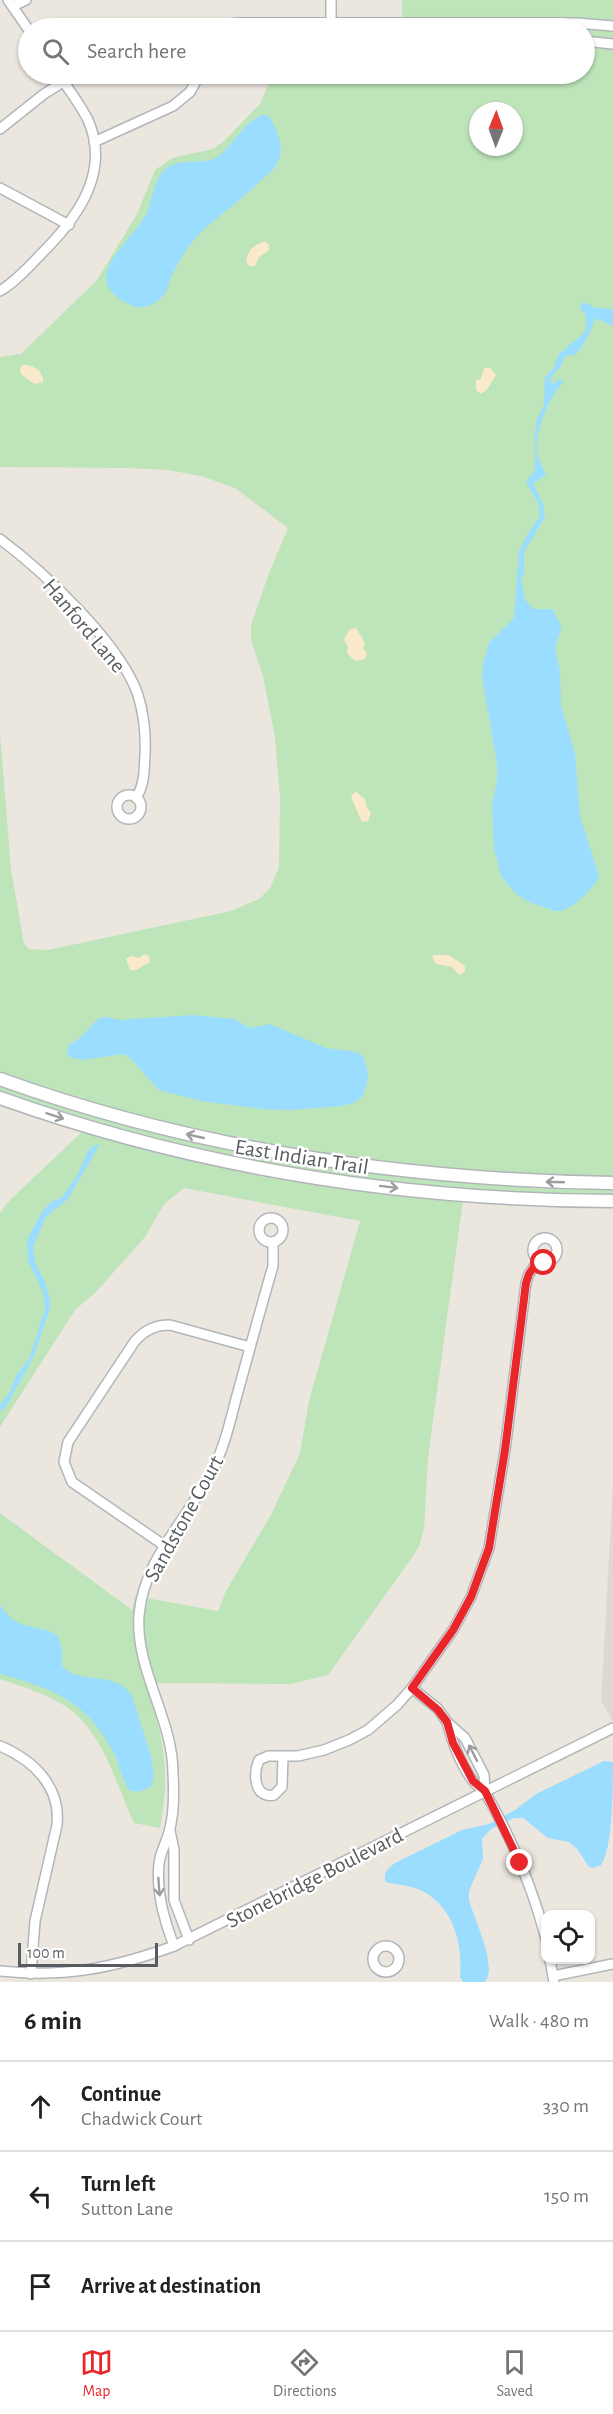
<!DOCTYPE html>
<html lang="en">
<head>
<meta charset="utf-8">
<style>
  body { margin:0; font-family:"Alegreya Sans",sans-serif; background:#f2f2f2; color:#202124 }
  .controls { position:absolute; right:18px; bottom:18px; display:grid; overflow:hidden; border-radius:12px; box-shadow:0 2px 4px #0004 }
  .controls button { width:54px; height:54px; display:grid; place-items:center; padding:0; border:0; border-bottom:2px solid #e0e0e0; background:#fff; color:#202124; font:30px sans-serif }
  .compass { position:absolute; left:469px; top:102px; width:54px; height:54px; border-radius:50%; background:#fff; box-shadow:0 2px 4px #0004; rotate:1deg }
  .scale { position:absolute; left:18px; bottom:15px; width:140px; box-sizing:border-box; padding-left:6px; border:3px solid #585c60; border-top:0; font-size:16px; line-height:21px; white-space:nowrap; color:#585c60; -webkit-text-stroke:4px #fff; paint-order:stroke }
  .stop { position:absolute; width:18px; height:18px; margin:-14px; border:4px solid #e9272b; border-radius:50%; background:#fff }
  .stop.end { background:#e9272b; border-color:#fff; box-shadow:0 2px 6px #0008 }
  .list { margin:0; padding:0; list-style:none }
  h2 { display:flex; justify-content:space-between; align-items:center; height:78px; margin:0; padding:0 24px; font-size:26px }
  h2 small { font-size:20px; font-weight:400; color:#757577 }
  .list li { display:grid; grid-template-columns:39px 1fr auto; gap:18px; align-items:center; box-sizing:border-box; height:90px; padding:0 24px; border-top:2px solid #e0e0e0 }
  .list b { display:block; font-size:22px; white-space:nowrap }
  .list p { margin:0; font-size:20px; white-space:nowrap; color:#757577 }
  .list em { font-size:20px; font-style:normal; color:#757577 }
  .icon { flex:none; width:33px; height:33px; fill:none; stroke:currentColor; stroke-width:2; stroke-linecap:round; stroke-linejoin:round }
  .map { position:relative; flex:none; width:613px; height:1982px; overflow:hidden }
  .search { position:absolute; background:#fff; box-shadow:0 2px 4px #0004; left:18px; right:18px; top:18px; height:66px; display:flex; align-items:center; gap:15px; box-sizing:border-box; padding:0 21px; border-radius:33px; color:#757577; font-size:22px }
  .sheet { height:348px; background:#fff }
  nav { display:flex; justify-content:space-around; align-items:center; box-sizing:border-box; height:84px; border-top:2px solid #e0e0e0; background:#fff; font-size:16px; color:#757577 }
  nav a { display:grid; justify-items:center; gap:3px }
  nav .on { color:#e9272b }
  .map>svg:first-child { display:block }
</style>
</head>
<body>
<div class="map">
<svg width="613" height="1982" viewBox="0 0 613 1982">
  <rect width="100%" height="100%" fill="#ebe7df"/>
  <!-- education -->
  <polygon fill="#ddd9d0" points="613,1483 613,1720 612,1720 601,1701"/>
  <!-- green -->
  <g fill="#bee4ba" fill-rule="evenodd">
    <path d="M 402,0 L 613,0 L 613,1177 L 467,1171 L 328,1157 L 181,1128 L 108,1107 L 0,1073 L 0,733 L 11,869 L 24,944 L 29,949 L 48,950 L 231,911 L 259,899 L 270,888 L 279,867 L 280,798 L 275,737 L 263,676 L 251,640 L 251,625 L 269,573 L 288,528 L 235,488 L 201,476 L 168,470 L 127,468 L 0,467 L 0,357 L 21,354 L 97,280 L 137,214 L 155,170 L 172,158 L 213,149 L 224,141 L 260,104 L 273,74 L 584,74 L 584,28 L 402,28 ZM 478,111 L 514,111 L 514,147 L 478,147 Z"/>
    <path d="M 0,1085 C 197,1156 404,1185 613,1189 L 613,1195 C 490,1193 367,1185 246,1160 C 162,1142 81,1119 0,1092 Z"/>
    <path d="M 84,1130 L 174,1155 L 231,1168 L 463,1200 L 428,1458 L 424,1529 L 419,1546 L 413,1556 L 328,1675 L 291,1684 L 145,1683 C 164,1738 171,1770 160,1828 L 134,1823 C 116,1784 104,1734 68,1708 C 48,1694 23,1687 0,1679 L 0,1513 L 132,1610 L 135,1596 L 218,1611 L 226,1591 L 271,1515 L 300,1453 L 309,1401 L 360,1221 L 184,1188 L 164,1204 L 145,1237 L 95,1293 L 75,1310 L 0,1427 L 0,1213 L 9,1201 Z"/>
  </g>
  <!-- sand -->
  <g fill="#faeacb">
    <path d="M 265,241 L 269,245 L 269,250 L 259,257 L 255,266 L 249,266 L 246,262 C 249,247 253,247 265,241 Z"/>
    <path d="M 23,365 C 33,364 44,372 43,382 L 34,384 L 21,374 L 20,369 Z"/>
    <polygon points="484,368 490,368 496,375 488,388 481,394 476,390 476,380 481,379"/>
    <polygon points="356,628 365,643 363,648 367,653 365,659 355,661 347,653 348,647 344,640 349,630"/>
    <polygon points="355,791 365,799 367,808 371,813 368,821 362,822 351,797"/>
    <polygon points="145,954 149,956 150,962 136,970 130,970 126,959 131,956 139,958"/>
    <polygon points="434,955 449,955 465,966 465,972 459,975 452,967 436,964 432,957"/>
  </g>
  <!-- water -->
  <g fill="#9bddff">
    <path d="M 263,115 L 269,116 C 277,132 285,143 278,162 C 274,171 266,175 259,182 C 241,200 220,215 201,232 C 190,243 180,259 173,273 C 169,281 168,292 162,297 C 152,306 141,311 129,304 C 76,279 129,245 146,215 C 152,202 153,184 162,173 C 175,156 197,165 213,159 C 229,154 241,122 263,115 Z"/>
    <path d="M 584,302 L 596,308 L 613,309 L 613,326 L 595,318 C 591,333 585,343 575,355 L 565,356 L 561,366 L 550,379 L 552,384 L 560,379 L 564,381 C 549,397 532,435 538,457 C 540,463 544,469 546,475 L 534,483 L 534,486 L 543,504 L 545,517 L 524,552 L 524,572 L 521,580 L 525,600 L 533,609 L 552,609 L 561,625 L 561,630 L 555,648 L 560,671 L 561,706 L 575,753 L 580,817 L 599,875 L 597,881 L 587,893 L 575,904 L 562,911 L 554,911 L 529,902 L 515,893 L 501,876 L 494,848 L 492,805 L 497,780 L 497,764 L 482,677 L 483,664 L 489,643 L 514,618 L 519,552 L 526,537 L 540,516 L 538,503 L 526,482 L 535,470 L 535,433 L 537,419 L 544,405 L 545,377 L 553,369 L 559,354 L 586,331 L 586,315 L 580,308 L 582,303 Z"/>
    <path d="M 193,1015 L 234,1019 L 250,1028 L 270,1024 L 326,1048 L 356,1052 L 363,1056 L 368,1072 L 367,1084 L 362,1097 L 356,1102 L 342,1106 L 290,1110 L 261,1109 L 201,1101 L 159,1090 L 130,1058 L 123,1054 L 83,1060 L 69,1057 L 67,1053 L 68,1045 C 73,1042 78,1040 81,1037 C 95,1025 95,1011 119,1020 Z"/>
    <polygon points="100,1144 68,1199 46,1217 33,1247 35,1262 45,1282 50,1300 50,1308 33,1358 7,1405 0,1412 0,1405 10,1392 16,1376 29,1359 45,1309 43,1292 28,1261 27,1240 43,1210 50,1203 62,1197 77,1176 88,1151 93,1146"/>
    <path d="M 0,1605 C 18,1633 34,1622 57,1635 L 62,1648 L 62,1666 C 78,1686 116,1669 132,1696 L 151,1756 L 154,1776 L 151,1787 L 138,1792 L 129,1790 C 122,1779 120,1767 115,1755 C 88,1702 55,1689 0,1674 Z"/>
    <path d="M 604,1761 L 613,1762 C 613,1784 613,1850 601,1865 L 593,1868 L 589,1867 L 578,1850 L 569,1842 L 548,1838 L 523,1818 L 514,1818 L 491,1829 L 482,1839 L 483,1859 L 469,1891 L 469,1900 C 474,1919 498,1966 485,1982 L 463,1982 L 460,1977 C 463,1943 453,1904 418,1889 C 408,1885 396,1885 386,1882 C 382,1873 389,1868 395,1863 L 462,1830 L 489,1824 L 515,1810 L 536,1794 Z"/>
  </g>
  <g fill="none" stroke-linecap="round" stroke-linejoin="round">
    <!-- street casing -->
    <g stroke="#b2b6ba" stroke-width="12">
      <g id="street">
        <polyline points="8,0 28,29"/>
        <polyline points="13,6 26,0"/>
        <polyline points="331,23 331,0"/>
        <polyline points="188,28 239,23 576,23 613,26"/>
        <polyline points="584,41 613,44"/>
        <polyline points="0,129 44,94 76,74"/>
        <polyline points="94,142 173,106 190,92 195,83"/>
        <polyline points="0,188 69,225"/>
        <path d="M 0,291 C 18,280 32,263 47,248 C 80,214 110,170 88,120 C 80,104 68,88 58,74"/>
        <path d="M 0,539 C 44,572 120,643 138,695 C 144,715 146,733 145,754 C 144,770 145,784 136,798"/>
        <circle cx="129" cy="807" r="12"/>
        <circle cx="271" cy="1230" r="12"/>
        <circle cx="545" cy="1250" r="12"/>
        <path d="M 165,1546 L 72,1482 L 64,1462 L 68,1442 L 135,1341 C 145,1330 155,1325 170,1325 L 250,1347"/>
        <polyline points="412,1688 438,1709 447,1722 465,1738 484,1775 485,1791"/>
        <path d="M 447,1722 C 452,1741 461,1765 473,1781 C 477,1786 483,1789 486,1794 C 512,1839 533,1889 546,1939"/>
        <path d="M 0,1746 C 33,1760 61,1786 57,1825 L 35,1921 L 31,1974"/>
        <path d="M 283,1757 L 282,1787 L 274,1795 C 254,1799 253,1774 259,1760 L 268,1756 L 298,1756 L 324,1750 L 349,1740 L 368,1730 L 397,1705 L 412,1688 L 453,1630 L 471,1597 L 489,1548 L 505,1450 L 526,1283 L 529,1274 L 538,1261"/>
        <polyline points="170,1831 174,1850 174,1900 189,1940"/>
        <path d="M 174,1946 C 164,1919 156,1892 159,1863 C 161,1851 166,1843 169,1832 C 174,1815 174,1791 173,1774 C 173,1718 135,1670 139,1615 C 144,1554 196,1512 218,1458 C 228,1436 232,1412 239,1388 C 250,1348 261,1307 273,1266 L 273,1242"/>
        <circle cx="386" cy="1959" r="13"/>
        <polyline points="550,1960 554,1982"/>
        <path d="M 0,1971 C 64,1978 114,1968 174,1946 L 613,1728"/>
        <polyline points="553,1976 613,1964"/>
      </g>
    </g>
    <!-- secondary casing -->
    <g stroke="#b1b5ba" stroke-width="15">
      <g id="secondary">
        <path d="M 0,1079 C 197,1150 404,1180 613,1183"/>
        <path d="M 0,1098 C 196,1168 405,1200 613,1201"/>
      </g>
    </g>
    <!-- street -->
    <use href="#street" stroke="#fff" stroke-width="9"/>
    <!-- secondary -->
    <use href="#secondary" stroke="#fff" stroke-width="12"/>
  </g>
  <!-- one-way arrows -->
  <defs><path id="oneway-shaft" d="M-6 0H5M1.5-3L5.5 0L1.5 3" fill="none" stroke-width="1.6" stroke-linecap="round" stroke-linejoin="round" transform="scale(1.5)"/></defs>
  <g stroke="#9b9da0">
    <use href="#oneway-shaft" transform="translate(55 1116) rotate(18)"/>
    <use href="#oneway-shaft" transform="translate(195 1136) rotate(-167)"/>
    <use href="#oneway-shaft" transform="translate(555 1182) rotate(-178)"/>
    <use href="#oneway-shaft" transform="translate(389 1187) rotate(7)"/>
    <use href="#oneway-shaft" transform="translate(473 1753) rotate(-117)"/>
    <use href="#oneway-shaft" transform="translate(159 1887) rotate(86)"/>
  </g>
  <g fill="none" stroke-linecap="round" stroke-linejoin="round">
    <!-- route -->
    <polyline stroke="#e9272b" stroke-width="8" points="520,1863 485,1791 473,1781 453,1743 447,1722 438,1710 412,1688 453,1630 471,1597 489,1548 505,1450 526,1283 529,1274 538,1261 544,1263"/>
  </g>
  <g text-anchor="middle" stroke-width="5" stroke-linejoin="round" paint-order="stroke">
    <!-- street labels -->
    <g font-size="22" fill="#585c60" stroke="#fff">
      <text transform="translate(85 625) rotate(50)" y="8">Hanford Lane</text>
      <text transform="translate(302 1156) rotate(9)" y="8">East Indian Trail</text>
      <text transform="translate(183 1518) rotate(-61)" y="8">Sandstone Court</text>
      <text transform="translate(314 1877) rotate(-27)" y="8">Stonebridge Boulevard</text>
    </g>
  </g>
</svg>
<div class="controls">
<button><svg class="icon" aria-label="locate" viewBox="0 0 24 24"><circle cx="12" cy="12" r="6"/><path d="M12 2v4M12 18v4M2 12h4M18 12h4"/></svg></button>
</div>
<svg class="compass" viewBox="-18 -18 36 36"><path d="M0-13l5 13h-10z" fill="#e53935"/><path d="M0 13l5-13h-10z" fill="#757577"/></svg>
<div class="scale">100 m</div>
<div class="stop" style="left:544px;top:1263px"></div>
<div class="stop end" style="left:520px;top:1863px"></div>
<div class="search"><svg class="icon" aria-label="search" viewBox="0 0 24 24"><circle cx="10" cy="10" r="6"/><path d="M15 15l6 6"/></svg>Search here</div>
</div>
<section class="sheet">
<h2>6 min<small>Walk · 480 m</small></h2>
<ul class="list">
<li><svg class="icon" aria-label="ahead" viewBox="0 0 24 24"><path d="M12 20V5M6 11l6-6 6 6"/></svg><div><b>Continue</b><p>Chadwick Court</p></div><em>330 m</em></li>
<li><svg class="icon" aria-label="left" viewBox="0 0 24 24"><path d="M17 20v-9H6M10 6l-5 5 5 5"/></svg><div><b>Turn left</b><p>Sutton Lane</p></div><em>150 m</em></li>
<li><svg class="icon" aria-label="arrive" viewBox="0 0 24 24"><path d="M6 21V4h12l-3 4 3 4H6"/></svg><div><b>Arrive at destination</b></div></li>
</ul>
</section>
<nav>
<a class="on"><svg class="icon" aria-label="map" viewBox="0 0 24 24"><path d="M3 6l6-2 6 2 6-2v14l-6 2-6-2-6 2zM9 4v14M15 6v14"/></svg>Map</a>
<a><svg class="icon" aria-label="directions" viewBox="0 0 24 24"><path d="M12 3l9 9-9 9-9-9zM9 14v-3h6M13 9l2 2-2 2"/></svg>Directions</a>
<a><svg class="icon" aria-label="saved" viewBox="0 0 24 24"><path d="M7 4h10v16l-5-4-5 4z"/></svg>Saved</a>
</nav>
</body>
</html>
